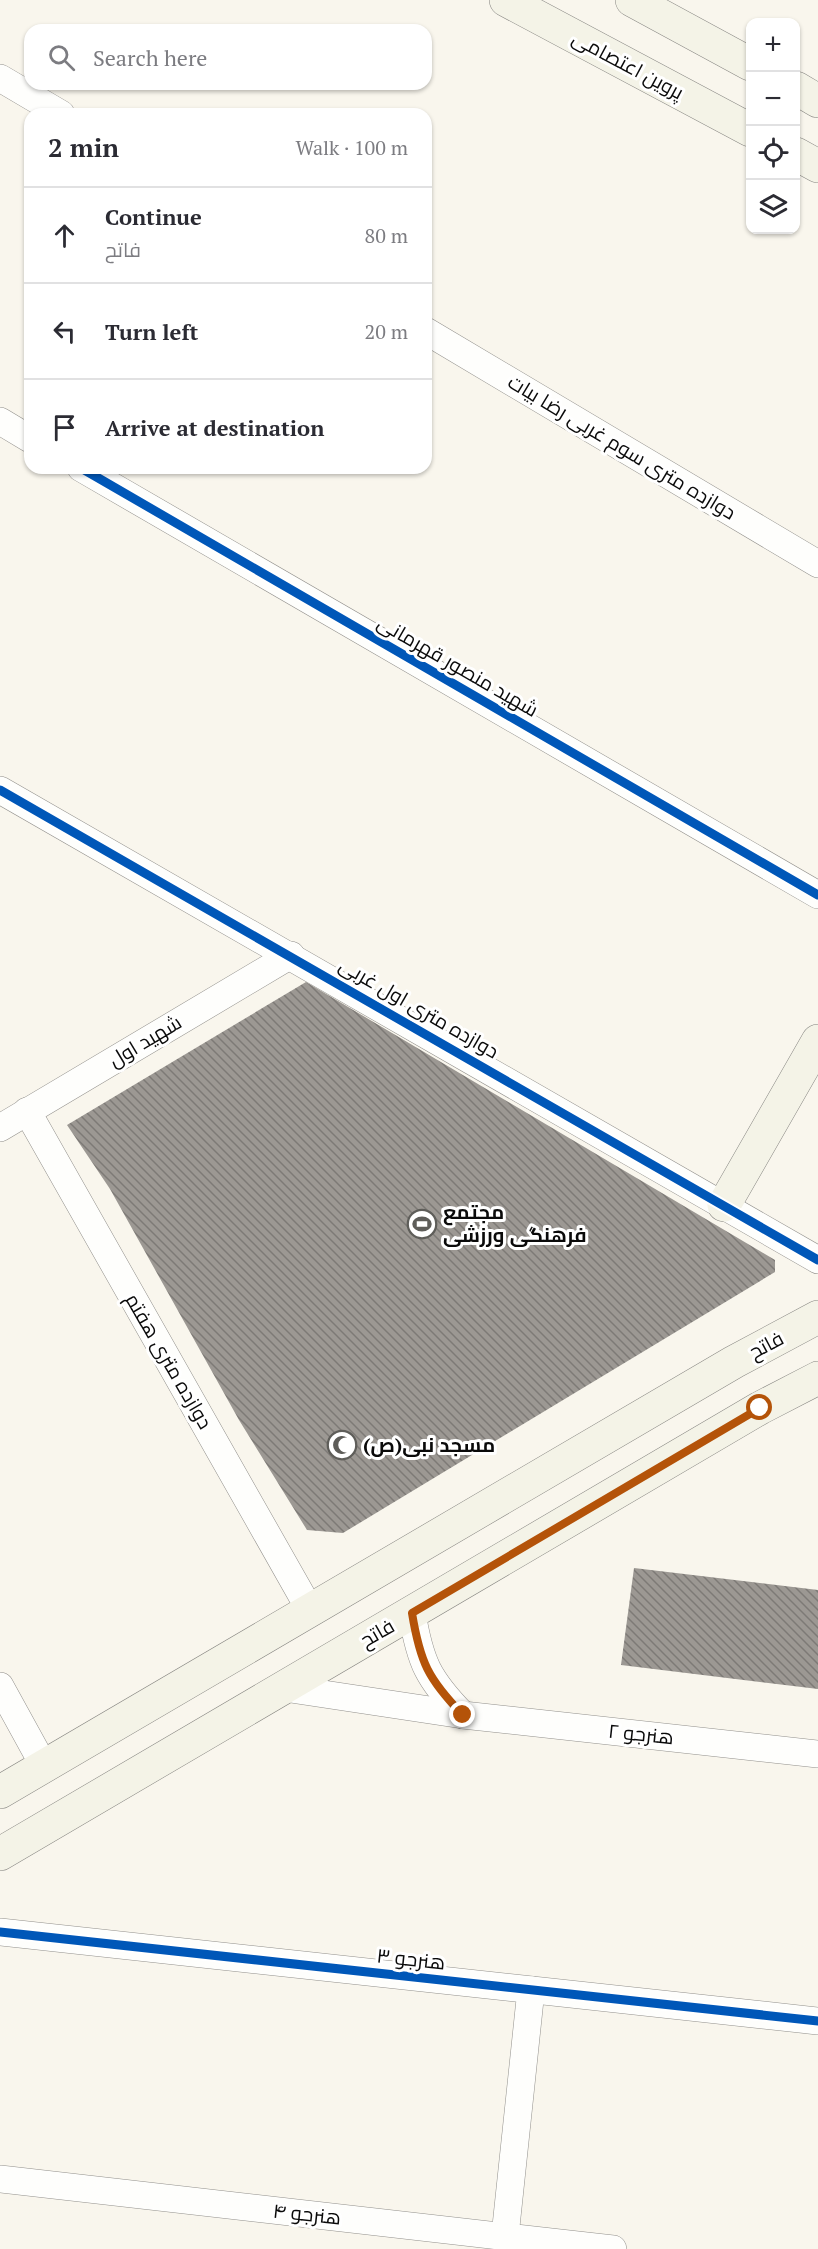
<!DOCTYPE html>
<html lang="en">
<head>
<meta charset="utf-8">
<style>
  body { margin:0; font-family:"PT Serif",Cairo,serif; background:#f7f7f7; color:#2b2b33 }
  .controls { position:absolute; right:18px; top:18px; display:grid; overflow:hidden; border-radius:12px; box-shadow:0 2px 4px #0004 }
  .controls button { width:54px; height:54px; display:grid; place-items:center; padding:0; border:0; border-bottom:2px solid #e1e1e2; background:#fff; color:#2b2b33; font:30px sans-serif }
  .stop { position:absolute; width:18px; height:18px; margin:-14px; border:4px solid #b45309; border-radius:50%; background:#fff }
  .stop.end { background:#b45309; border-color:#fff; box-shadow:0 2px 6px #0008 }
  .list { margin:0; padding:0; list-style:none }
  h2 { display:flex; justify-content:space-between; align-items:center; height:78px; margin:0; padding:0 24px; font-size:26px }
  h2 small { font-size:20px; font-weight:400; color:#7c7c81 }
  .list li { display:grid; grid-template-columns:39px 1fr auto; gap:18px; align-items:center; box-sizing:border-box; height:96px; padding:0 24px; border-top:2px solid #e1e1e2 }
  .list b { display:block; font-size:22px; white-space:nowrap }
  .list p { margin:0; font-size:20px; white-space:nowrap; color:#7c7c81 }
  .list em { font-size:20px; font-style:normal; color:#7c7c81 }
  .icon { flex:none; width:33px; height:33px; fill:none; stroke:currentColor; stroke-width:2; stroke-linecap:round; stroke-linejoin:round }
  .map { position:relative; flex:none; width:818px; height:2249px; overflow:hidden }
  .search { position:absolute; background:#fff; box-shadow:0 2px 4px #0004; left:24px; top:24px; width:408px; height:66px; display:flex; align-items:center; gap:15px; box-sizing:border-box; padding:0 21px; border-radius:18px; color:#7c7c81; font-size:22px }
  .panel { position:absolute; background:#fff; box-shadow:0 2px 4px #0004; left:24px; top:108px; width:408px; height:366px; border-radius:18px }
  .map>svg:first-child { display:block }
</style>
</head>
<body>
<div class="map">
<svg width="818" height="2249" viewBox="0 0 818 2249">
  <defs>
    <pattern id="building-back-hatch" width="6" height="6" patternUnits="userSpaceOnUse" patternTransform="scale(1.5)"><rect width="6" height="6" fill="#9c9893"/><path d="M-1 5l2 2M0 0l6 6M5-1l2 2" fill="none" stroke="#7d7a76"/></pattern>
  </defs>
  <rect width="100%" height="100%" fill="#f9f6ed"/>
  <!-- building -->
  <g fill="url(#building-back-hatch)">
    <polygon points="306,982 775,1260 775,1272 343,1533 307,1530 239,1420 110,1189 67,1125"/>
    <polygon points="634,1568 818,1590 818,1689 621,1665"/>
  </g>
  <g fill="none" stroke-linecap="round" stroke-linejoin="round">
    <!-- street casing -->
    <g stroke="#92908c" stroke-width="28">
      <g id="street">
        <polyline points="0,78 61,114"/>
        <polyline points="426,331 818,564"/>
        <polyline points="0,421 30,439"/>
        <polyline points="81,468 818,895"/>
        <polyline points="0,790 818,1260"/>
        <polyline points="27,1111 310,1610"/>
        <polyline points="0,1128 291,955"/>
        <path d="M 412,1613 C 420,1662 428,1679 463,1715"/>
        <polyline points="0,1686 44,1766"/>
        <polyline points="284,1688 463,1715 818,1754"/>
        <polyline points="0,1932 818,2021"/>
        <polyline points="0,2179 613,2249"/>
        <polyline points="505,2236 531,1990"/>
      </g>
    </g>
    <!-- secondary casing -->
    <g stroke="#888783" stroke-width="34">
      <g id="secondary">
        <polyline points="506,0 750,130"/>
        <polyline points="632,0 750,64"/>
        <polyline points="796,88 818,101"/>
        <polyline points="796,154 818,166"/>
        <polyline points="724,1205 818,1041"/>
        <polyline points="0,1792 734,1362 818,1317"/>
        <polyline points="0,1854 760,1408 818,1378"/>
      </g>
    </g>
    <!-- street -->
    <use href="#street" stroke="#fefefc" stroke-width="27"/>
    <!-- secondary -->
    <use href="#secondary" stroke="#f4f3e7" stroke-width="33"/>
    <!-- cycleway casing -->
    <g stroke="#fff" stroke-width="13">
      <g id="cycleway">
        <polyline points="81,468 818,895"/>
        <polyline points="0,790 818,1260"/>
        <polyline points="0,1932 818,2021"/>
      </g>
    </g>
    <!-- cycleway -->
    <use href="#cycleway" stroke="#0057b8" stroke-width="9"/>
  </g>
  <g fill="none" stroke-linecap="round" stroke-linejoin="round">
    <!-- route -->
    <path stroke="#b45309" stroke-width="8" d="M 463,1715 C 428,1679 420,1662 412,1613 L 760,1408"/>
  </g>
  <!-- icons -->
  <defs>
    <g id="stadium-ring" transform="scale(1.5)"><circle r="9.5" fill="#fff" stroke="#5e5d59" stroke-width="1.5"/><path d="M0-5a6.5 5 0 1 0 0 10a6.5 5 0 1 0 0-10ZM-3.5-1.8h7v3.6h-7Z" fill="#5e5d59"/></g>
    <g id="mosque-ring" transform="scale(1.5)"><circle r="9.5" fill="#fff" stroke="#5e5d59" stroke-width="1.5"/><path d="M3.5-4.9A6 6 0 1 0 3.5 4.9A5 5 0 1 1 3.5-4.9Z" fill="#5e5d59"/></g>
  </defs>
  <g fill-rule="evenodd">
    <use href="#stadium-ring" x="422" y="1224"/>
    <use href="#mosque-ring" x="342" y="1445"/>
  </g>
  <g text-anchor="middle" stroke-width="6" stroke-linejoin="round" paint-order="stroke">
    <!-- street labels -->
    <g font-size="20" fill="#0a0a0a" stroke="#fff">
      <text transform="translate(628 65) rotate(28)" y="7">پروین اعتصامی</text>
      <text transform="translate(622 447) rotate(31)" y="7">دوازده متری سوم غربی رضا بیات</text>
      <text transform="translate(458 666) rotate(30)" y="7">شهید منصور قهرمانی</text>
      <text transform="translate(419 1008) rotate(30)" y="7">دوازده متری اول غربی</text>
      <text transform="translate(145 1041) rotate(-31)" y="7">شهید اول</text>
      <text transform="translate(766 1345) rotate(-28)" y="7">فاتح</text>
      <text transform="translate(169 1361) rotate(60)" y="7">دوازده متری هفتم</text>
      <text transform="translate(377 1633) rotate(-30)" y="7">فاتح</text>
      <text transform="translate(641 1734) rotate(6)" y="7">هنرجو ۲</text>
      <text transform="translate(411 1959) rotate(6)" y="7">هنرجو ۳</text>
      <text transform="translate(307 2214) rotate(6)" y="7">هنرجو ۴</text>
    </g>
    <!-- poi labels -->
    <g font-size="20" font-weight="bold" fill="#0a0a0a" stroke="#fff" text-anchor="start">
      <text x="443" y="1219">مجتمع<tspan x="443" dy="23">فرهنگی ورزشی</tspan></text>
      <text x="363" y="1452">مسجد نبی(ص)</text>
    </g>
  </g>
</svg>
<div class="controls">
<button>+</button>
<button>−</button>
<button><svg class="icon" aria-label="locate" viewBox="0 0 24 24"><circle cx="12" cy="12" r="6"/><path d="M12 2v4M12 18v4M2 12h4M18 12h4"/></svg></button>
<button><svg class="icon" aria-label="layers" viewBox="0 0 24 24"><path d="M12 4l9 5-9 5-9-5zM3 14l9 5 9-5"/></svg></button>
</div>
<div class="stop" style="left:760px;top:1408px"></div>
<div class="stop end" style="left:463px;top:1715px"></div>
<div class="search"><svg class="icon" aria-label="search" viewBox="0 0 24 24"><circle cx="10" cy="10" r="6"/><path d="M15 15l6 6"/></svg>Search here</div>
<section class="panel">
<h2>2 min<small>Walk · 100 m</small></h2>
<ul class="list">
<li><svg class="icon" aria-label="ahead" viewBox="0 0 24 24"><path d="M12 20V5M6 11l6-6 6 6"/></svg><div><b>Continue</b><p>فاتح</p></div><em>80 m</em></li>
<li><svg class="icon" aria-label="left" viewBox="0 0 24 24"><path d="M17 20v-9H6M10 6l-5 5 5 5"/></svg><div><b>Turn left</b></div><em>20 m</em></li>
<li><svg class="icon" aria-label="arrive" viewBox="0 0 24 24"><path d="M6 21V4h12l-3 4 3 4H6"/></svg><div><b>Arrive at destination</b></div></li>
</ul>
</section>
</div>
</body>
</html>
